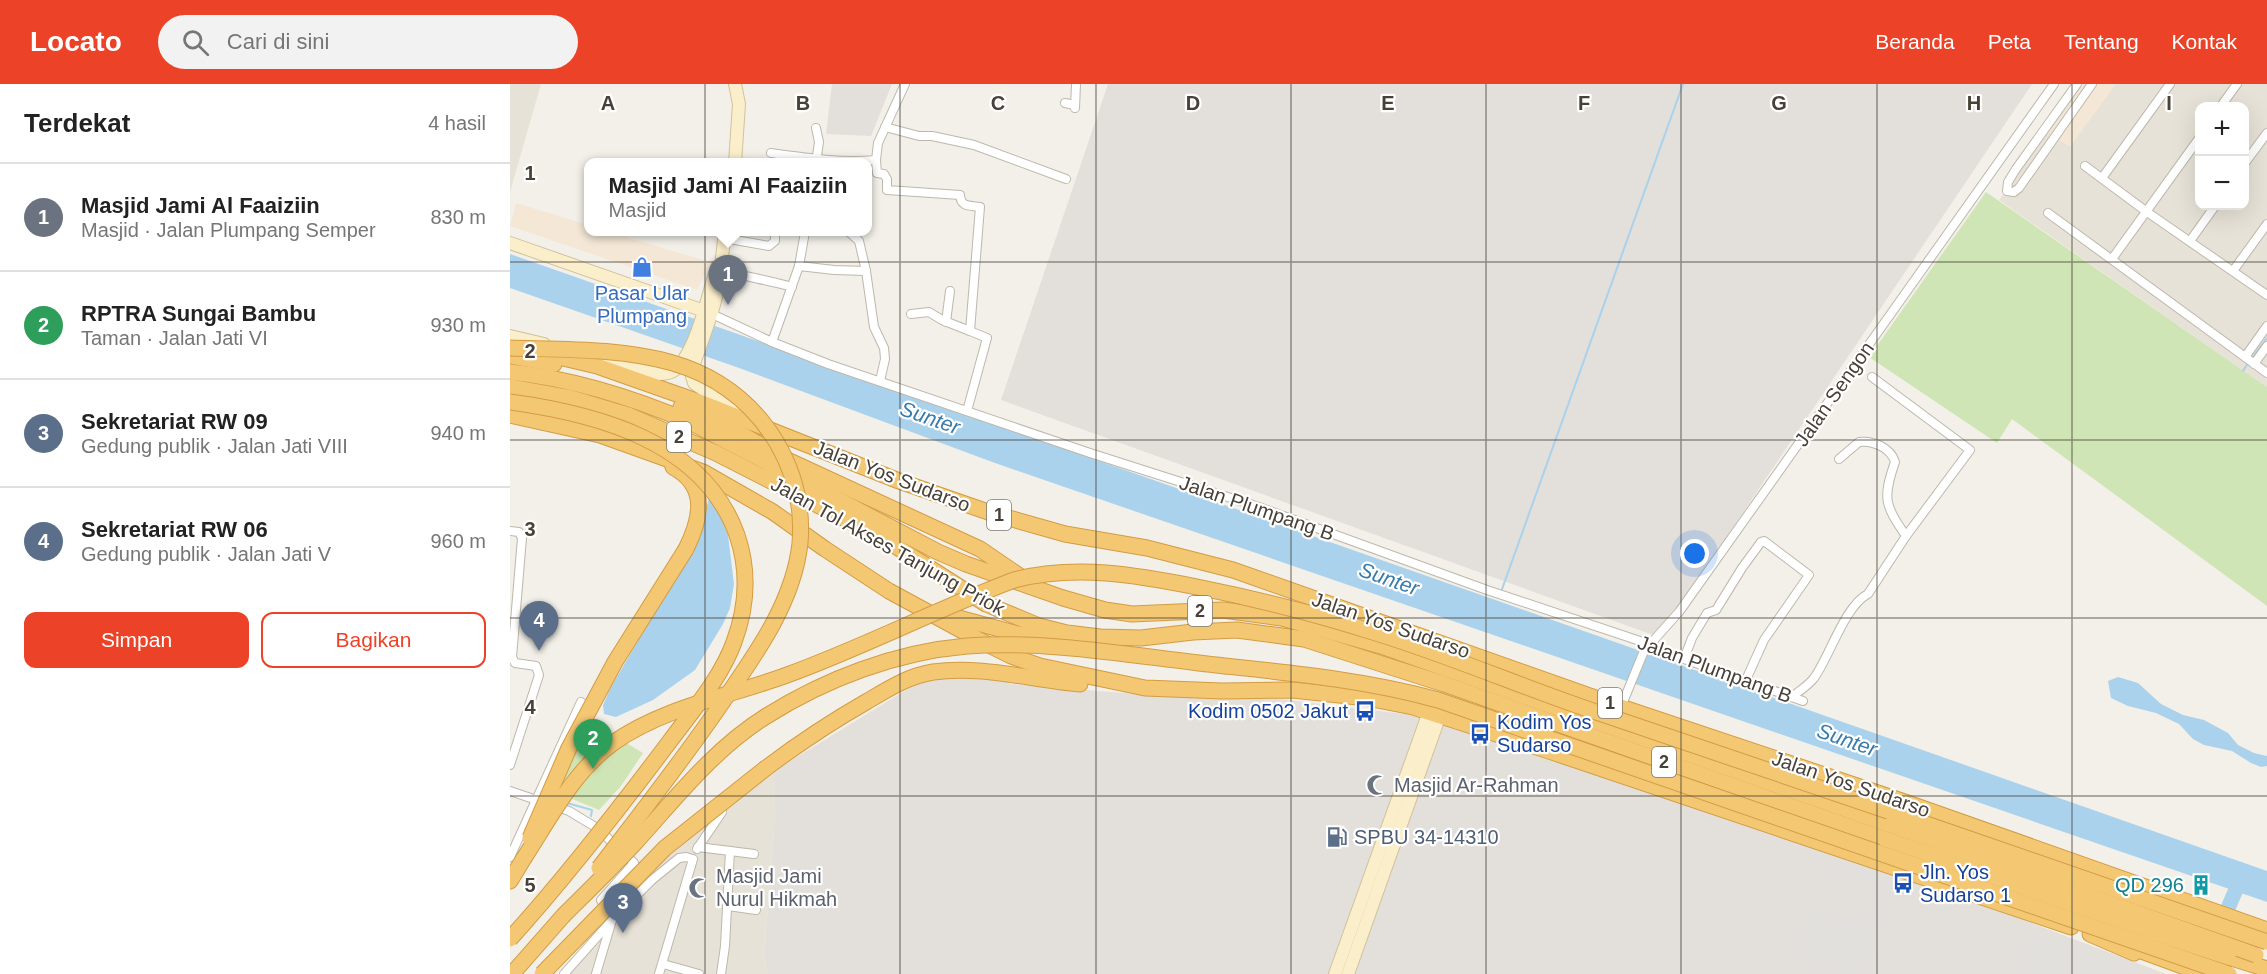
<!DOCTYPE html>
<html lang="id">
<head>
<meta charset="utf-8">
<style>
  body { margin:0; font-family:Arial,sans-serif; background:#f2f2f2; color:#222 }
  .controls { position:absolute; right:18px; top:18px; display:grid; overflow:hidden; border-radius:12px; box-shadow:0 6px 24px #0002 }
  .controls button { width:54px; height:54px; display:grid; place-items:center; padding:0; border:0; border-bottom:2px solid #e0e0e0; background:#fff; color:#222; font:30px sans-serif }
  .you { position:absolute; left:1185px; top:470px; width:21px; height:21px; margin:-15px; border:4px solid #fff; border-radius:50%; background:#1a73e8; box-shadow:0 0 0 9px #1a73e833 }
  .badge { display:grid; place-items:center; width:39px; height:39px; border-radius:50%; background:#eb4228; color:#fff; font-size:20px; font-weight:700 }
  .pin { position:absolute; translate:-50% -50px; filter:drop-shadow(0 2px 3px #0008) }
  .pin::after { content:''; position:absolute; top:32px; width:21px; height:18px; background:inherit; clip-path:polygon(0 0,100% 0,50% 100%) }
  .popup { position:absolute; left:74px; top:74px; width:288px; height:78px; box-sizing:border-box; display:grid; place-content:center; border-radius:12px; background:#fff; filter:drop-shadow(0 2px 4px #0005); font-size:20px; white-space:nowrap; color:#767676 }
  .popup b { font-size:22px; color:#222 }
  .popup::after { content:''; position:absolute; left:50%; top:100%; margin-left:-12px; border:12px solid transparent; border-top-color:#fff }
  .list { margin:0; padding:0; list-style:none }
  h2 { display:flex; justify-content:space-between; align-items:center; height:78px; margin:0; padding:0 24px; font-size:26px }
  h2 small { font-size:20px; font-weight:400; color:#767676 }
  .list li { display:grid; grid-template-columns:39px 1fr auto; gap:18px; align-items:center; box-sizing:border-box; height:108px; padding:0 24px; border-top:2px solid #e0e0e0 }
  .list b { display:block; font-size:22px; white-space:nowrap }
  .list p { margin:0; font-size:20px; white-space:nowrap; color:#767676 }
  .list em { font-size:20px; font-style:normal; color:#767676 }
  .actions { display:flex; gap:12px; padding:18px 24px }
  .actions a { flex:1; padding:14px 0; border:2px solid #eb4228; border-radius:12px; text-align:center; font-size:21px; color:#eb4228 }
  .actions .main { background:#eb4228; color:#fff }
  .icon { flex:none; width:33px; height:33px; fill:none; stroke:currentColor; stroke-width:2; stroke-linecap:round; stroke-linejoin:round }
  .map { position:relative; flex:none; width:1757px; height:890px; overflow:hidden }
  header { display:flex; align-items:center; gap:36px; box-sizing:border-box; height:84px; padding:0 30px; background:#eb4228; color:#fff }
  header strong { font-size:28px }
  nav { display:flex; gap:33px; margin-inline-start:auto; font-size:21px }
  .search { width:420px; height:54px; background:#f2f2f2; display:flex; align-items:center; gap:15px; box-sizing:border-box; padding:0 21px; border-radius:33px; color:#767676; font-size:22px }
  main { display:flex }
  aside { flex:1; background:#fff }
  .map>svg:first-child { display:block }
</style>
</head>
<body>
<header>
<strong>Locato</strong>
<div class="search"><svg class="icon" aria-label="search" viewBox="0 0 24 24"><circle cx="10" cy="10" r="6"/><path d="M15 15l6 6"/></svg>Cari di sini</div>
<nav><a>Beranda</a><a>Peta</a><a>Tentang</a><a>Kontak</a></nav>
</header>
<main>
<aside>
<h2>Terdekat<small>4 hasil</small></h2>
<ul class="list">
<li><span class="badge" style="background:#6b7280">1</span><div><b>Masjid Jami Al Faaiziin</b><p>Masjid · Jalan Plumpang Semper</p></div><em>830 m</em></li>
<li><span class="badge" style="background:#2e9e5b">2</span><div><b>RPTRA Sungai Bambu</b><p>Taman · Jalan Jati VI</p></div><em>930 m</em></li>
<li><span class="badge" style="background:#5c6f8a">3</span><div><b>Sekretariat RW 09</b><p>Gedung publik · Jalan Jati VIII</p></div><em>940 m</em></li>
<li><span class="badge" style="background:#5c6f8a">4</span><div><b>Sekretariat RW 06</b><p>Gedung publik · Jalan Jati V</p></div><em>960 m</em></li>
</ul>
<div class="actions"><a class="main">Simpan</a><a>Bagikan</a></div>
</aside>
<div class="map">
<svg width="1757" height="890" viewBox="0 0 1757 890">
  <rect width="100%" height="100%" fill="#f3f0e9"/>
  <!-- residential -->
  <g fill="#e7e2d7" fill-rule="evenodd">
    <polygon points="0,0 31,0 0,108"/>
    <path d="M 1574,0 L 1757,0 L 1757,303 L 1489,116 ZM 1690,22 L 1734,22 L 1734,122 L 1690,122 Z"/>
    <polygon points="264,687 265,734 254,872 258,890 55,890 190,729"/>
  </g>
  <!-- commercial -->
  <g fill="#f4e7d6">
    <polygon points="1574,0 1606,0 1560,63 1539,49"/>
    <polygon points="6,119 78,141 79,148 99,148 200,178 187,206 0,142"/>
  </g>
  <!-- industrial -->
  <g fill="#e3dfda">
    <polygon points="322,0 382,0 361,52 316,50"/>
    <polygon points="598,0 1522,0 1149,553 491,316"/>
    <polygon points="487,590 500,600 627,610 713,608 927,634 1299,755 1656,890 258,890 254,872 265,734 264,687 417,593"/>
  </g>
  <!-- green -->
  <g fill="#d0e5b5">
    <polygon points="1476,108 1757,303 1757,522 1502,335 1487,359 1359,273"/>
    <polygon points="73,631 88,642 133,669 111,702 89,726 33,703"/>
  </g>
  <!-- parking -->
  <g fill="#e2e0dd">
    <polygon points="1319,774 1375,793 1386,802 1354,890 1331,890 1282,875 1298,822 1354,840 1363,808 1359,802 1316,786"/>
    <polygon points="1521,849 1633,890 1538,890 1533,888 1532,890 1508,890"/>
  </g>
  <!-- water -->
  <g fill="#aad2ec">
    <polygon points="0,170 1757,787 1757,818 485,379 232,285 0,204"/>
    <polygon points="199,414 208,424 218,451 224,500 220,524 213,540 185,586 143,616 106,633 94,630 93,621 101,603 188,455"/>
    <polygon points="1608,593 1628,599 1651,620 1673,631 1694,636 1718,649 1728,661 1744,669 1757,672 1757,682 1751,683 1741,679 1722,667 1694,661 1683,655 1669,640 1646,629 1618,622 1601,614 1598,597"/>
  </g>
  <g fill="none" stroke-linecap="round" stroke-linejoin="round">
    <!-- stream -->
    <g stroke="#aad2ec" stroke-width="2">
      <polyline points="1742,274 1757,254"/>
      <polyline points="1733,287 1738,279"/>
      <polyline points="991,508 1173,0"/>
      <polyline points="57,719 82,726 81,732"/>
    </g>
    <!-- river -->
    <polyline stroke="#aad2ec" stroke-width="15" points="1699,868 1731,794"/>
    <!-- street casing -->
    <g stroke="#beb8ac" stroke-width="10">
      <g id="street">
        <polyline points="1567,0 1506,85 1498,98 1497,107 1504,108 1509,104 1582,0"/>
        <polyline points="555,19 565,21"/>
        <polyline points="1711,22 1727,0"/>
        <polyline points="565,24 566,0"/>
        <polyline points="375,43 409,52 422,52 464,61 556,95"/>
        <polyline points="306,44 309,58 306,79"/>
        <path d="M 261,69 C 297,74 331,79 366,76 L 368,59 L 395,0"/>
        <path d="M 366,76 L 367,89 L 374,90 L 377,95 L 377,106 L 450,111 C 451,124 460,121 470,123 L 460,247 L 477,254 L 457,327"/>
        <polyline points="1734,80 1757,49"/>
        <polyline points="1575,82 1637,128 1757,211"/>
        <polyline points="1592,94 1660,0"/>
        <polyline points="1538,129 1757,289"/>
        <polyline points="339,148 349,157 356,187 364,243 374,264 375,275 370,297"/>
        <polyline points="214,154 259,162 265,157 265,148"/>
        <polyline points="1680,157 1705,122"/>
        <polyline points="1602,175 1690,53"/>
        <polyline points="289,182 324,186 356,187"/>
        <path d="M 212,186 C 235,193 259,196 282,203"/>
        <polyline points="1723,187 1757,140"/>
        <polyline points="202,230 262,258 318,280 580,369 746,422 977,506 1139,560 1174,575 1293,617"/>
        <polyline points="401,230 419,228 432,236 460,247"/>
        <polyline points="436,238 440,207"/>
        <polyline points="262,258 289,182 295,148"/>
        <polyline points="1735,273 1757,242"/>
        <polyline points="1744,280 1757,262"/>
        <path d="M 1329,375 L 1349,358 C 1363,356 1381,364 1385,378 C 1372,415 1375,421 1396,452"/>
        <polyline points="0,447 9,448 12,454 2,573 5,579 26,582 29,591 0,681"/>
        <polyline points="1174,575 1182,554 1197,529 1206,526 1232,484 1251,458 1254,457 1299,491 1254,556 1235,598"/>
        <path d="M 1282,613 C 1289,607 1299,601 1304,594 C 1319,574 1335,521 1358,510 L 1396,452 L 1460,366 L 1362,293"/>
        <polyline points="1111,623 1134,567 1169,528 1544,0"/>
        <polyline points="0,707 59,727 87,744 124,779 91,816 97,827"/>
        <polyline points="188,763 244,770"/>
        <polyline points="187,765 212,728"/>
        <polyline points="0,773 71,618"/>
        <polyline points="218,822 246,826"/>
        <polyline points="153,880 189,890"/>
        <polyline points="54,890 103,835 142,796 169,774 176,773 183,775 149,890"/>
        <polyline points="86,890 102,836"/>
        <polyline points="211,890 215,862 220,767"/>
      </g>
    </g>
    <!-- secondary casing -->
    <g stroke="#d0c29b" stroke-width="14">
      <g id="secondary">
        <polyline points="225,79 229,20 225,0"/>
        <path d="M 215,148 C 212,170 211,191 206,213 C 200,239 189,263 181,289 L 184,299 L 226,329"/>
        <polyline points="0,159 200,229"/>
        <polyline points="0,252 34,260"/>
        <path d="M 77,271 L 149,290 C 157,290 165,288 170,281 C 189,257 197,213 207,183 L 211,180"/>
        <polyline points="825,890 919,628"/>
        <polyline points="838,890 930,631"/>
      </g>
    </g>
    <!-- highway casing -->
    <g stroke="#d39c43" stroke-width="17">
      <g id="highway">
        <polyline points="32,269 87,282 192,319 389,397 481,429 555,450 637,464 723,486 1111,623 1395,718 1757,846"/>
        <polyline points="0,272 44,280"/>
        <path d="M 0,288 C 64,295 124,314 182,339 L 428,468 L 456,480 L 553,514 L 595,526 L 622,530 L 713,526 L 772,534 L 871,562 L 1380,741"/>
        <polyline points="0,303 61,314 118,331 206,369 376,456 476,520 529,542 557,549 590,553 631,554 683,548 727,546 794,555 934,600 1375,755"/>
        <polyline points="171,323 219,343 273,374 470,465 511,493"/>
        <polyline points="0,331 90,351 193,388 263,428 315,465 379,507 471,557 501,572 530,582 635,604 712,607 783,606 857,614 903,623 1039,667 1561,843"/>
        <path d="M 163,383 C 199,402 191,435 176,465"/>
        <polyline points="434,530 508,550 554,557"/>
        <path d="M 256,684 C 288,660 321,638 356,618 C 378,605 398,592 423,588 C 471,581 522,596 570,600"/>
        <polyline points="0,797 14,774"/>
        <polyline points="1580,850 1624,869"/>
        <polyline points="1615,861 1694,890"/>
        <polyline points="1718,873 1757,885"/>
        <polyline points="2,890 53,832"/>
      </g>
    </g>
    <!-- street -->
    <use href="#street" stroke="#fff" stroke-width="8"/>
    <!-- secondary -->
    <use href="#secondary" stroke="#fbefcb" stroke-width="12"/>
    <!-- highway -->
    <use href="#highway" stroke="#f4c773" stroke-width="15"/>
    <!-- highway-bridge casing -->
    <g stroke="#d39c43" stroke-width="17" stroke-linecap="butt">
      <g id="highway-bridge">
        <path d="M 0,264 C 102,267 208,260 267,359 C 285,390 293,423 290,459 C 284,516 248,567 216,613 C 176,672 132,728 89,784"/>
        <path d="M 0,318 C 88,330 194,358 227,451 C 239,486 237,523 224,558 C 211,594 183,626 160,657 C 109,725 57,792 0,855"/>
        <polyline points="1380,741 1746,871"/>
        <polyline points="20,754 59,664 105,578 176,465"/>
        <polyline points="1375,755 1651,851 1718,873"/>
        <path d="M 14,774 C 40,734 64,687 103,659 C 154,623 220,612 277,591 C 354,563 427,525 504,496 C 565,480 627,491 687,503 C 747,515 807,530 866,549 C 941,572 1014,604 1089,629 C 1312,704 1535,780 1757,858"/>
        <path d="M 53,832 C 77,808 102,784 125,759 C 165,715 204,665 255,633 C 315,595 386,568 457,562 C 539,556 624,572 706,581 C 781,589 856,596 928,616 L 1719,890"/>
        <polyline points="32,890 155,764 256,684"/>
      </g>
    </g>
    <!-- highway-bridge -->
    <use href="#highway-bridge" stroke="#f4c773" stroke-width="15"/>
  </g>
  <!-- grid -->
  <path fill="none" stroke="#474138" stroke-width="1.5" stroke-opacity="0.55" d="M 195,0 L 195,890M 390,0 L 390,890M 586,0 L 586,890M 781,0 L 781,890M 976,0 L 976,890M 1171,0 L 1171,890M 1367,0 L 1367,890M 1562,0 L 1562,890M 0,178 L 1757,178M 0,356 L 1757,356M 0,534 L 1757,534M 0,712 L 1757,712"/>
  <!-- icons -->
  <defs>
    <g id="shop-bare" transform="scale(1.62)"><path d="M-5-2.5h2.3a2.7 3.5 0 0 1 5.4 0H5L5.5 6h-11ZM-1.5-2.5h3a1.5 2.3 0 0 0-3 0Z" fill="#3f7fe0" stroke="#fff" stroke-width="2.5" paint-order="stroke"/></g>
    <g id="bus-bare" transform="scale(1.62)"><path d="M-5-6H5V4H4V6H2V4H-2V6H-4V4H-5ZM-3.5-4V0h7V-4ZM-3.5 1.2v1.5H-2V1.2ZM2 1.2v1.5H3.5V1.2Z" fill="#1a4fb4" stroke="#fff" stroke-width="2.5" paint-order="stroke"/></g>
    <g id="mosque-bare" transform="scale(1.62)"><path d="M3.5-4.9A6 6 0 1 0 3.5 4.9A5 5 0 1 1 3.5-4.9Z" fill="#6b7280" stroke="#fff" stroke-width="2.5" paint-order="stroke"/></g>
    <g id="fuel-bare" transform="scale(1.62)"><path d="M-5.5-6h7V0h2V4h1.3V-2.5L3-4.5l.8-.8L6-3V5H2.5V1h-1V6h-7ZM-4.2-4.7v3.2H.2V-4.7Z" fill="#5c6f8a" stroke="#fff" stroke-width="2.5" paint-order="stroke"/></g>
    <g id="building-bare" transform="scale(1.62)"><path d="M-4-6H4V6H1V3H-1V6H-4ZM-2.5-4.3h1.7v1.8h-1.7ZM.8-4.3h1.7v1.8H.8ZM-2.5-1h1.7V.8h-1.7ZM.8-1h1.7V.8H.8Z" fill="#0f9aa8" stroke="#fff" stroke-width="2.5" paint-order="stroke"/></g>
  </defs>
  <g fill-rule="evenodd">
    <use href="#shop-bare" x="132" y="183"/>
    <use href="#bus-bare" x="855" y="627"/>
    <use href="#bus-bare" x="970" y="650"/>
    <use href="#mosque-bare" x="867" y="701"/>
    <use href="#fuel-bare" x="827" y="753"/>
    <use href="#bus-bare" x="1393" y="799"/>
    <use href="#building-bare" x="1691" y="801"/>
    <use href="#mosque-bare" x="189" y="804"/>
  </g>
  <g text-anchor="middle" stroke-width="4.5" stroke-linejoin="round" paint-order="stroke">
    <!-- shield labels -->
    <g fill="#fff" stroke="#7e7a74" stroke-width="1.5">
      <rect x="157" y="338" width="24" height="30" rx="4.5"/>
      <rect x="477" y="416" width="24" height="30" rx="4.5"/>
      <rect x="678" y="512" width="24" height="30" rx="4.5"/>
      <rect x="1088" y="604" width="24" height="30" rx="4.5"/>
      <rect x="1142" y="663" width="24" height="30" rx="4.5"/>
    </g>
    <g font-size="18" font-weight="bold" fill="#474138">
      <text x="169" y="359">2</text>
      <text x="489" y="437">1</text>
      <text x="690" y="533">2</text>
      <text x="1100" y="625">1</text>
      <text x="1154" y="684">2</text>
    </g>
    <!-- shop labels -->
    <g font-size="20" fill="#366cbe" stroke="#fff">
      <text x="132" y="216">Pasar Ular<tspan x="132" dy="23">Plumpang</tspan></text>
    </g>
    <!-- street labels -->
    <g font-size="20" fill="#474138" stroke="#fff">
      <text transform="translate(1324 310) rotate(-55)" y="7">Jalan Sengon</text>
      <text transform="translate(382 392) rotate(21)" y="7">Jalan Yos Sudarso</text>
      <text transform="translate(747 424) rotate(19)" y="7">Jalan Plumpang B</text>
      <text transform="translate(378 462) rotate(29)" y="7">Jalan Tol Akses Tanjung Priok</text>
      <text transform="translate(881 541) rotate(19)" y="7">Jalan Yos Sudarso</text>
      <text transform="translate(1205 585) rotate(20)" y="7">Jalan Plumpang B</text>
      <text transform="translate(1341 700) rotate(19)" y="7">Jalan Yos Sudarso</text>
    </g>
    <!-- transit labels -->
    <g font-size="20" fill="#164399" stroke="#fff" text-anchor="start">
      <text x="838" y="634" text-anchor="end">Kodim 0502 Jakut</text>
      <text x="987" y="645">Kodim Yos<tspan x="987" dy="23">Sudarso</tspan></text>
      <text x="1410" y="795">Jln. Yos<tspan x="1410" dy="23">Sudarso 1</tspan></text>
    </g>
    <!-- worship labels -->
    <g font-size="20" fill="#5b616d" stroke="#fff" text-anchor="start">
      <text x="884" y="708">Masjid Ar-Rahman</text>
      <text x="206" y="799">Masjid Jami<tspan x="206" dy="23">Nurul Hikmah</tspan></text>
    </g>
    <!-- service labels -->
    <g font-size="20" fill="#4e5e75" stroke="#fff" text-anchor="start">
      <text x="844" y="760">SPBU 34-14310</text>
    </g>
    <!-- culture labels -->
    <g font-size="20" fill="#0d838f" stroke="#fff" text-anchor="end">
      <text x="1674" y="808">QD 296</text>
    </g>
    <!-- water labels -->
    <g font-size="21" font-style="italic" fill="#387cac" stroke="#fff">
      <text transform="translate(420 334) rotate(19)" y="7">Sunter</text>
      <text transform="translate(879 495) rotate(19)" y="7">Sunter</text>
      <text transform="translate(1337 656) rotate(19)" y="7">Sunter</text>
    </g>
  </g>
  <g font-size="20" text-anchor="middle" font-weight="bold" fill="#474138" stroke="#fff" stroke-width="4.5" stroke-linejoin="round" paint-order="stroke">
    <text x="98" y="26">A</text>
    <text x="293" y="26">B</text>
    <text x="488" y="26">C</text>
    <text x="683" y="26">D</text>
    <text x="878" y="26">E</text>
    <text x="1074" y="26">F</text>
    <text x="1269" y="26">G</text>
    <text x="1464" y="26">H</text>
    <text x="1659" y="26">I</text>
    <text x="20" y="96">1</text>
    <text x="20" y="274">2</text>
    <text x="20" y="452">3</text>
    <text x="20" y="630">4</text>
    <text x="20" y="808">5</text>
  </g>
</svg>
<div class="controls">
<button>+</button>
<button>−</button>
</div>
<div class="you"></div>
<div class="pin badge" style="left:218px;top:221px;background:#6b7280">1</div>
<div class="popup"><b>Masjid Jami Al Faaiziin</b>Masjid</div>
<div class="pin badge" style="left:83px;top:685px;background:#2e9e5b">2</div>
<div class="pin badge" style="left:113px;top:849px;background:#5c6f8a">3</div>
<div class="pin badge" style="left:29px;top:567px;background:#5c6f8a">4</div>
</div>
</main>
</body>
</html>
